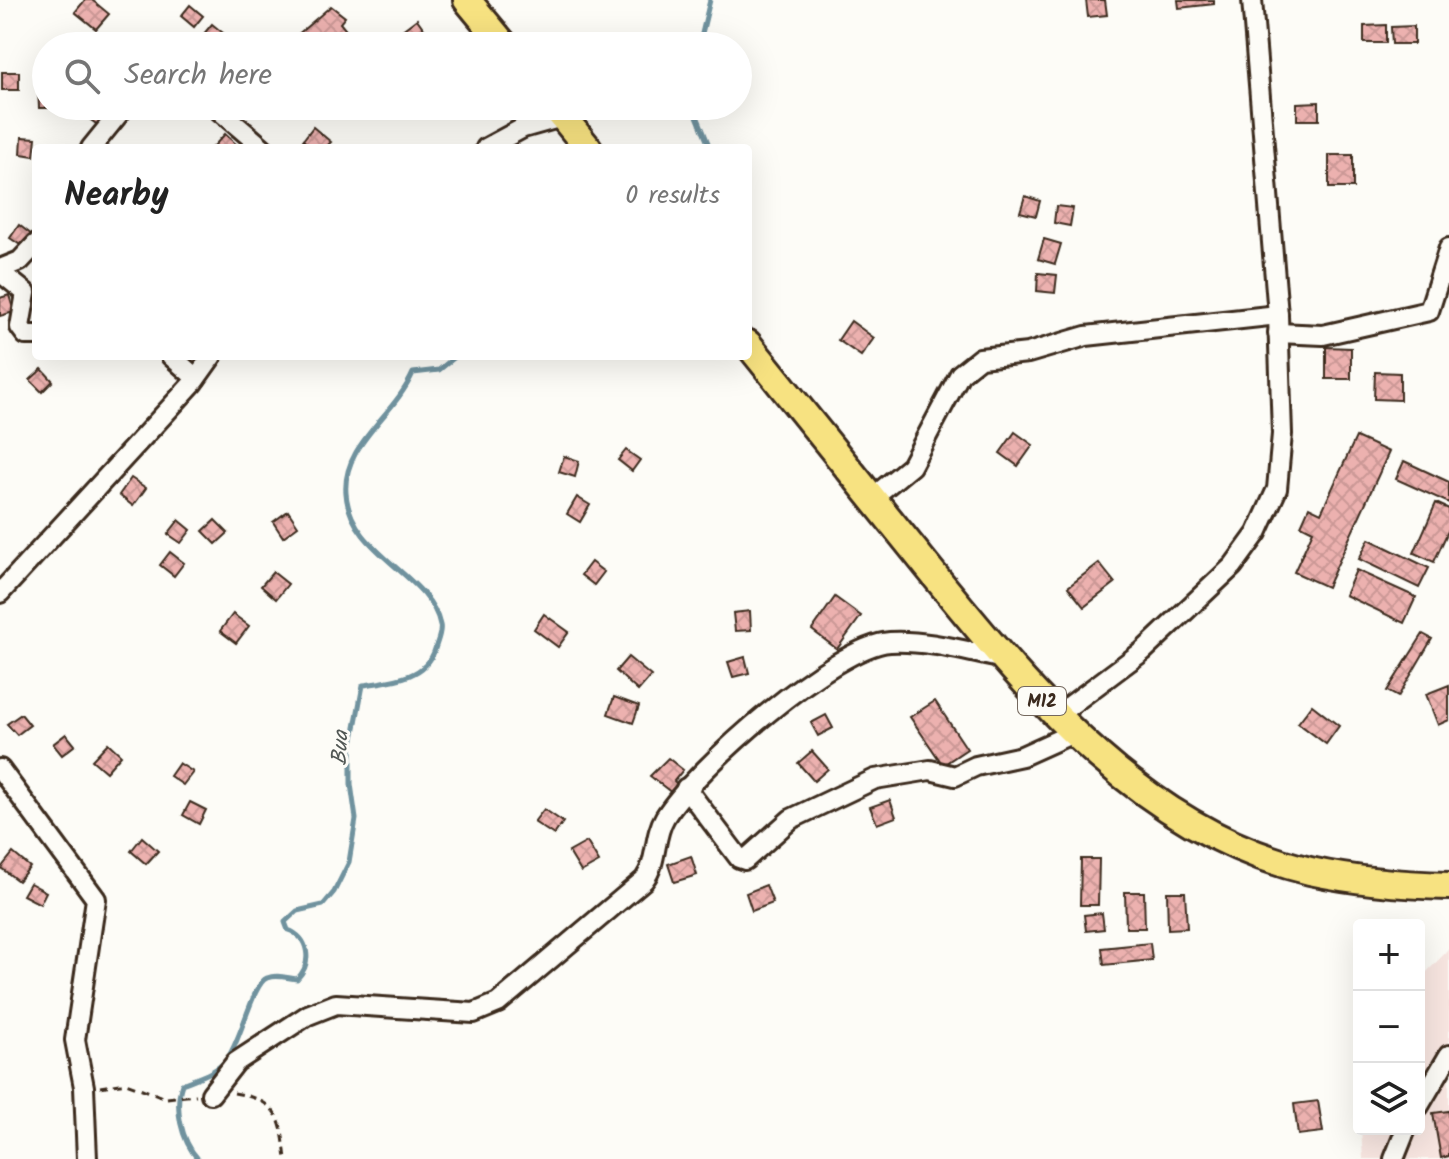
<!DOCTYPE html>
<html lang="en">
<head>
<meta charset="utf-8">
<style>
  body { margin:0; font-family:Kalam,sans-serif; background:#f2f2f2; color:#222 }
  .controls { position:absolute; right:24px; bottom:24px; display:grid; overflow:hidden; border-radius:8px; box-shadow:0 8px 32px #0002 }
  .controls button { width:72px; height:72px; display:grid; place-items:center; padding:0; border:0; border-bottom:2px solid #e0e0e0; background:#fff; color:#222; font:40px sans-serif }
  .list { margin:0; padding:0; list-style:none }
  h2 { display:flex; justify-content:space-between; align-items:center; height:104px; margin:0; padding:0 32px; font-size:34px }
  h2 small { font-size:26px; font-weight:400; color:#767676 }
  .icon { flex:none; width:44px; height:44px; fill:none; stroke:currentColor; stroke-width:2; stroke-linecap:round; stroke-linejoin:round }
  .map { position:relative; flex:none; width:1449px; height:1159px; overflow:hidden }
  .search { position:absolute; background:#fff; box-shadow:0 8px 32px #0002; left:32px; top:32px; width:720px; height:88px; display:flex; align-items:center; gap:20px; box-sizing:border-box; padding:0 28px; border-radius:44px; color:#767676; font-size:30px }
  .panel { position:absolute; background:#fff; box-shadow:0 8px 32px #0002; left:32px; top:144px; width:720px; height:216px; border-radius:8px }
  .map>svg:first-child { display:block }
</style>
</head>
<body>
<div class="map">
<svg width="1449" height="1159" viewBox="0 0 1449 1159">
  <defs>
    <pattern id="building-cross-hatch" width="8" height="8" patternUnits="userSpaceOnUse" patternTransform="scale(2)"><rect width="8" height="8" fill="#ecb1af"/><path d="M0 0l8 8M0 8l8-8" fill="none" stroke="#cb9896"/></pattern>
  </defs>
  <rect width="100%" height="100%" fill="#fdfcf7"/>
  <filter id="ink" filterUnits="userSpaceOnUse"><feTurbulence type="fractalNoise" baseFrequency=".0125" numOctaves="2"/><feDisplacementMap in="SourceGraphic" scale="16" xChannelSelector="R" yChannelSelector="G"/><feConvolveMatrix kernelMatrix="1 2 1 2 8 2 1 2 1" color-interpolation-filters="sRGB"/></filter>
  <g filter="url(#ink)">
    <!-- built -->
    <polygon fill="#f8e6e1" points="1449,949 1449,1159 1363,1159 1361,1129 1419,1129 1419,980"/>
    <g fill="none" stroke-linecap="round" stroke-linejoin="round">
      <!-- stream -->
      <g stroke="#6f929e" stroke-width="5">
        <polyline points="699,46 710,0"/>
        <polyline points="693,106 710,148"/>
        <path d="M 198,1159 C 181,1140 174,1107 182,1084 C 196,1078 216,1073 226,1060 C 240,1045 253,982 267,978 C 277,974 287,978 297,979 C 313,963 309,937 288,930 L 285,922 L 297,911 L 323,905 L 334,892 L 349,862 L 356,819 L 351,784 L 351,749 L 363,685 C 390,681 426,679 435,649 C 437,642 442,632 440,625 C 430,574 350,554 346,493 C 342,445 394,416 413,373 L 439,370 L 456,356"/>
      </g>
    </g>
    <!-- building -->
    <g fill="url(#building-cross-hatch)" stroke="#3b2a1e" stroke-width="2">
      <polygon points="85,0 92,0 109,14 96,29 75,12"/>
      <polygon points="1086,0 1105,0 1107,15 1088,17"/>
      <polygon points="1178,0 1214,0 1214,4 1179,8"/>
      <polygon points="190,5 203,16 194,27 181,16"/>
      <polygon points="331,6 345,17 340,23 358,45 333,46 324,34 307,46 296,36"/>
      <polygon points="417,19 429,36 411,46 401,31"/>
      <polygon points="212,24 228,37 220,46 214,46 202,36"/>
      <polygon points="1386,25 1386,43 1364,43 1364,26"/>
      <polygon points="1414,26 1414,44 1392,44 1391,27"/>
      <rect x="2" y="72" width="17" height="18"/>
      <polygon points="38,88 46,88 46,106 57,108 39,108"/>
      <polygon points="1319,102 1319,120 1297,120 1297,103"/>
      <polygon points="96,106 112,112 102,128 88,118"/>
      <polygon points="313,127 331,142 325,148 312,148 303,140"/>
      <polygon points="225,134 238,146 236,148 213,147"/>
      <polygon points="22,137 36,138 34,156 21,154"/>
      <rect x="1329" y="155" width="24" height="33"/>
      <polygon points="1025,196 1040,201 1036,216 1020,212"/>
      <polygon points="1056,206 1073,208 1070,226 1054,223"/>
      <polygon points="19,225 32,235 23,247 10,238"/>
      <polygon points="1044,239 1061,244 1055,264 1038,259"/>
      <polygon points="1038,273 1057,275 1055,293 1037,291"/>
      <polygon points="9,295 14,312 0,316 0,298"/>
      <polygon points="851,321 874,338 861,356 838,340"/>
      <polygon points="1326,347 1351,348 1351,379 1326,379"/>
      <polygon points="42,369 53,381 42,392 30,380"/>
      <polygon points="1375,372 1400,373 1400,400 1374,399"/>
      <polygon points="1015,432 1033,445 1018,466 1000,453"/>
      <polygon points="1356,437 1389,452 1327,587 1294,572 1313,531 1301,525 1309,507 1321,513"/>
      <polygon points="626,450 640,460 632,471 618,460"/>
      <polygon points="564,456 579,461 575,477 559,472"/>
      <polygon points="1404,461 1449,482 1449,503 1396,479"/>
      <polygon points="131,478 146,488 133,506 119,495"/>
      <polygon points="577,497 590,505 580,522 567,514"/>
      <polygon points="1436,503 1449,509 1449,529 1434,562 1414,553"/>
      <polygon points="288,511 298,526 283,537 273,522"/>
      <polygon points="179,520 191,530 181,543 168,534"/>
      <polygon points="215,520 228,533 216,544 203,531"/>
      <polygon points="1369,539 1429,568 1419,588 1359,559"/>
      <polygon points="170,552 184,563 174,576 160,565"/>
      <polygon points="591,562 604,572 594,585 581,575"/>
      <polygon points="1099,563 1115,583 1084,607 1068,587"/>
      <polygon points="1356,570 1416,597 1404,623 1345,595"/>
      <polygon points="273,572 288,584 276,599 261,586"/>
      <polygon points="835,597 861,616 837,649 812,630"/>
      <polygon points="750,611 751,630 735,631 733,613"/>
      <polygon points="233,614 249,626 236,643 220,631"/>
      <polygon points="544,614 569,632 558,647 534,629"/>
      <polygon points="1423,634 1432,639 1398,697 1387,691"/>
      <polygon points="628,657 651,676 638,691 616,671"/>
      <polygon points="745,657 749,673 733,677 728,662"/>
      <polygon points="1449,685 1449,720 1438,725 1426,694"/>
      <polygon points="614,697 639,706 633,723 608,714"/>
      <polygon points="935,701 967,749 943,765 910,717"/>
      <polygon points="1312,705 1339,726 1326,744 1298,723"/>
      <polygon points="21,714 30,725 17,735 7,724"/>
      <polygon points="826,715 833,728 818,736 811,723"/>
      <polygon points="66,734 75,745 62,755 53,744"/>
      <polygon points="108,743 121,755 106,772 92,760"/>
      <polygon points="812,751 828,769 814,781 798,763"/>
      <polygon points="668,758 683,770 674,781 678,785 672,793 650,776"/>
      <polygon points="179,763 193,772 183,785 170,776"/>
      <polygon points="890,800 896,817 877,824 870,807"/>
      <polygon points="190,802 206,810 199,824 183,815"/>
      <polygon points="544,809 563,822 554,835 534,822"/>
      <polygon points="142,837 158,851 146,864 131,851"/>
      <polygon points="587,842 599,862 581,872 569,852"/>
      <polygon points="13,853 30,867 18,881 1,868"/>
      <polygon points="691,856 697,875 674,882 668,864"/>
      <polygon points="1081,859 1099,859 1098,905 1080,905"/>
      <polygon points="30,883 46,892 40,904 23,895"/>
      <polygon points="766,885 773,903 752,911 746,893"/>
      <polygon points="1125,892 1144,892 1145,928 1126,928"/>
      <polygon points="1167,892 1185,892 1187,928 1168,929"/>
      <polygon points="1102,913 1104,929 1086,931 1084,915"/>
      <polygon points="1150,943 1152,960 1104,965 1102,948"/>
      <polygon points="1318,1101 1323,1132 1298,1135 1294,1104"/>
      <polygon points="1449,1111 1449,1156 1441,1158 1433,1113"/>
    </g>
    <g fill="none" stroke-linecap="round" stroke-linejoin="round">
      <!-- minor casing -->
      <g stroke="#3b2a1e" stroke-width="24">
        <g id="minor">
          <polyline points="214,106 263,148"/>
          <polyline points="91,148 125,106"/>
          <polyline points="486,148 523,128 562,117"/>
          <polyline points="0,269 20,261 36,244"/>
          <polyline points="0,272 26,293 20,327 26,335 36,335"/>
          <polyline points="1278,333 1323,335 1429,311 1449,248"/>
          <polyline points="171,356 196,378"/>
          <polyline points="872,498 911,466 960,374 980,358 1028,353 1086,336 1278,315"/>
          <polyline points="0,593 192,384 212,356"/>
          <polyline points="1056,716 1143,651 1233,566 1257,533 1277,489 1282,434 1278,315 1252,0"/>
          <polyline points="0,769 96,899 75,1040 84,1087 87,1159"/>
          <polyline points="686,788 739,858 745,860 791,819 875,779 930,770 955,776 976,766 1022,756 1073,733"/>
          <path d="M 211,1094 L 236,1062 L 308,1015 L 336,1004 L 474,1013 L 498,1003 L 644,880 C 658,862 653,837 665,817 C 695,769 834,646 890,642 C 928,640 968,652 1005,659"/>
          <polyline points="1419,1106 1449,1055"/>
          <polyline points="1394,1159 1406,1129"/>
        </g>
      </g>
      <!-- highway casing -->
      <g stroke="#3b2a1e" stroke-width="32">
        <g id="highway">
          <polyline points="467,0 505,46"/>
          <polyline points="554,106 588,148"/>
          <path d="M 748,344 C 810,422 873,499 935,576 C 1037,701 1146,832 1310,871 C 1356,881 1402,885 1449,886"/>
        </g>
      </g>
      <!-- path -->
      <g stroke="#3b2a1e" stroke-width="3" stroke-dasharray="8 6" stroke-linecap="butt">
        <polyline points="100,1087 126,1083 166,1098 196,1095"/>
        <path d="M 234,1093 C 280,1101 281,1119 286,1159"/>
      </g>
      <!-- minor -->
      <use href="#minor" stroke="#fdfcf7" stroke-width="18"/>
      <!-- highway -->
      <use href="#highway" stroke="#f7e281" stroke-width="26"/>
    </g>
  </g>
  <g text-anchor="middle" stroke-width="6" stroke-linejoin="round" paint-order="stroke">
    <!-- shield labels -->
    <rect fill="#fdfcf7" stroke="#75695f" stroke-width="2" x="1018" y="687" width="48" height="28" rx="6"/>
    <g font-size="18" font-weight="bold" fill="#3b2a1e">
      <text x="1042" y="707">M12</text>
    </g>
    <!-- water labels -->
    <g font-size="22" font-style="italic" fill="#505653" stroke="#fdfcf7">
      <text transform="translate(339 748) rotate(-87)" y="8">Bua</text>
    </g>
  </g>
</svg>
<div class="controls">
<button>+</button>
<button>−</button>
<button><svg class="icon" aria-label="layers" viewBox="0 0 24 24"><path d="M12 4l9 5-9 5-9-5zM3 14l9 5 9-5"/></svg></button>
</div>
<div class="search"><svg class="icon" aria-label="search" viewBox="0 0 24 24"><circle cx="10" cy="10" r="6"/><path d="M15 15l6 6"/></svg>Search here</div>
<section class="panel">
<h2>Nearby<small>0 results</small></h2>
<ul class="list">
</ul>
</section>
</div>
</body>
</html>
